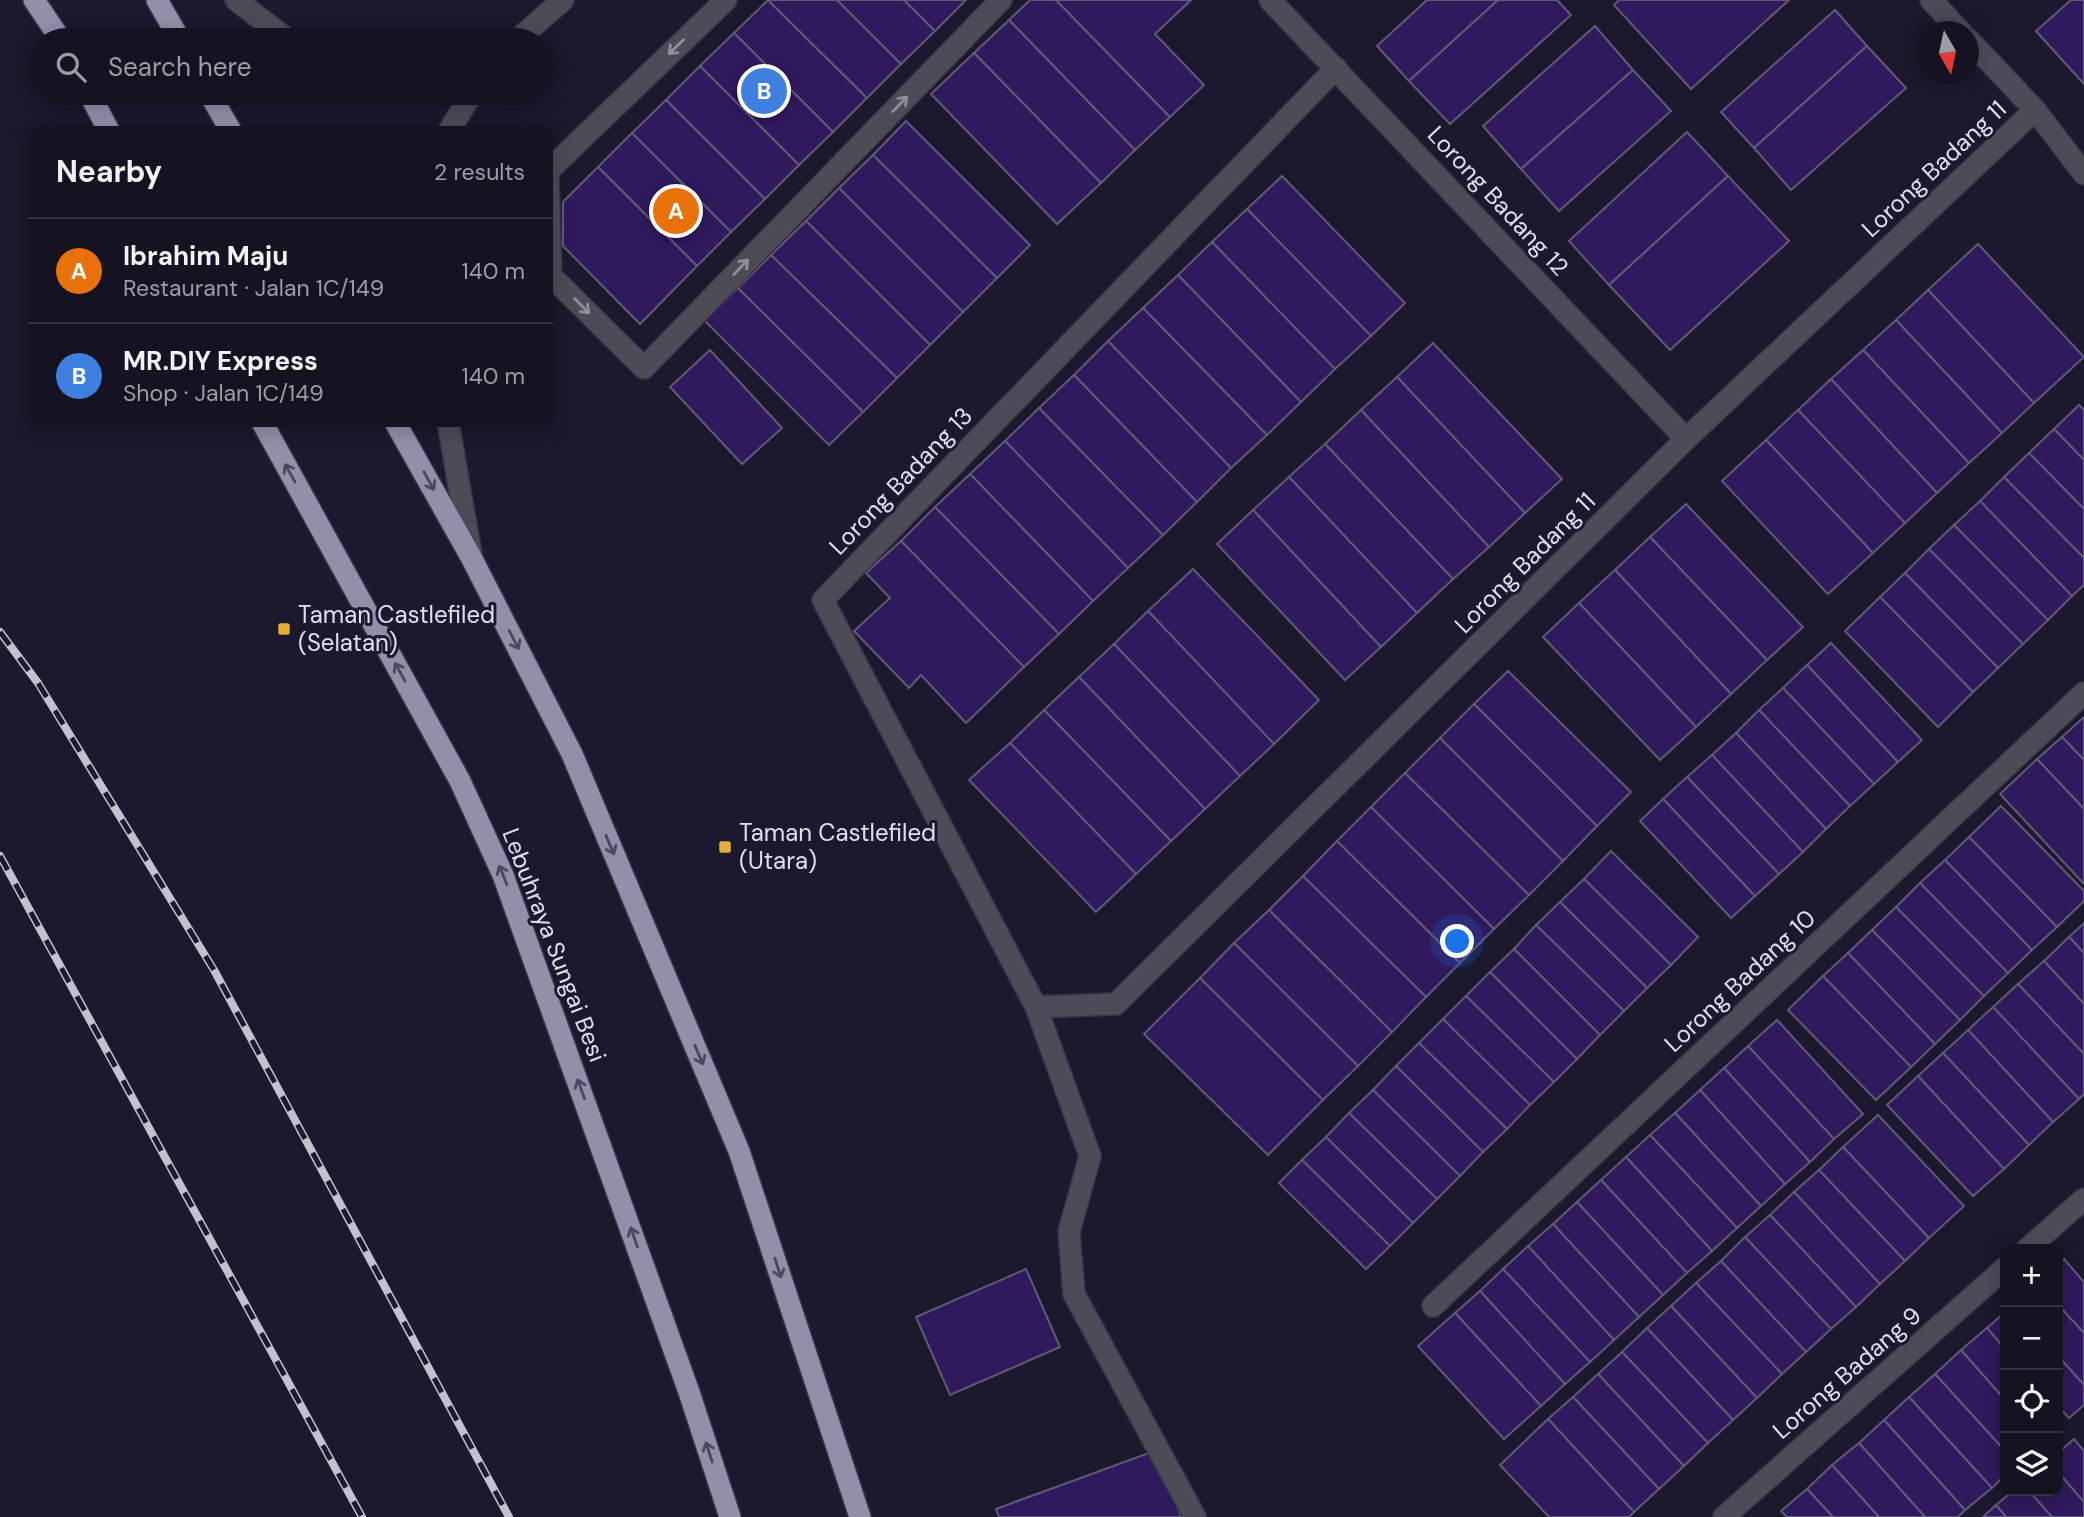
<!DOCTYPE html>
<html lang="en">
<head>
<meta charset="utf-8">
<style>
  body { margin:0; font-family:"DM Sans",sans-serif; background:#1e1b2a; color:#f1f3f6 }
  .controls { position:absolute; right:21px; bottom:21px; display:grid; overflow:hidden; border-radius:14px; box-shadow:0 4px 18px #0003 }
  .controls button { width:63px; height:63px; display:grid; place-items:center; padding:0; border:0; border-bottom:2px solid #343240; background:#151222; color:#f1f3f6; font:35px sans-serif }
  .compass { position:absolute; left:1916px; top:21px; width:63px; height:63px; border-radius:50%; background:#151222; box-shadow:0 4px 18px #0003; rotate:171deg }
  .you { position:absolute; left:1458px; top:942px; width:24px; height:24px; margin:-18px; border:5px solid #fff; border-radius:50%; background:#1a73e8; box-shadow:0 0 0 10px #1a73e833 }
  .badge { display:grid; place-items:center; width:46px; height:46px; border-radius:50%; background:#e4ae35; color:#fff; font-size:23px; font-weight:700 }
  .pin { position:absolute; translate:-50% -50%; border:4px solid #fff; box-shadow:0 2px 7px #0006 }
  .list { margin:0; padding:0; list-style:none }
  h2 { display:flex; justify-content:space-between; align-items:center; height:91px; margin:0; padding:0 28px; font-size:30px }
  h2 small { font-size:23px; font-weight:400; color:#9d9ea5 }
  .list li { display:grid; grid-template-columns:46px 1fr auto; gap:21px; align-items:center; box-sizing:border-box; height:105px; padding:0 28px; border-top:2px solid #343240 }
  .list b { display:block; font-size:26px; white-space:nowrap }
  .list p { margin:0; font-size:23px; white-space:nowrap; color:#9d9ea5 }
  .list em { font-size:23px; font-style:normal; color:#9d9ea5 }
  .icon { flex:none; width:38px; height:38px; fill:none; stroke:currentColor; stroke-width:2; stroke-linecap:round; stroke-linejoin:round }
  .map { position:relative; flex:none; width:2084px; height:1517px; overflow:hidden }
  .search { position:absolute; background:#151222; box-shadow:0 4px 18px #0003; left:28px; top:28px; width:525px; height:77px; display:flex; align-items:center; gap:18px; box-sizing:border-box; padding:0 24px; border-radius:38px; color:#9d9ea5; font-size:26px }
  .panel { position:absolute; background:#151222; box-shadow:0 4px 18px #0003; left:28px; top:126px; width:525px; height:301px; border-radius:14px }
  .map>svg:first-child { display:block }
</style>
</head>
<body>
<div class="map">
<svg width="2084" height="1517" viewBox="0 0 2084 1517">
  <rect width="100%" height="100%" fill="#1c182d"/>
  <!-- building -->
  <g fill="#30195d" stroke="#605b75" stroke-width="2">
    <polygon points="768,0 867,98 833,132 734,33"/>
    <polygon points="768,0 837,0 901,64 867,98"/>
    <polygon points="837,0 904,0 935,31 901,64"/>
    <polygon points="904,0 966,0 935,31"/>
    <polygon points="1030,0 1056,0 1170,117 1135,150 1009,20"/>
    <polygon points="1056,0 1191,0 1155,34 1204,85 1170,117"/>
    <polygon points="1427,0 1498,0 1409,81 1377,46"/>
    <polygon points="1498,0 1557,0 1571,15 1450,124 1409,81"/>
    <polygon points="1619,0 1789,0 1691,89 1614,5"/>
    <polygon points="2071,0 2084,0 2084,84 2036,31"/>
    <polygon points="1835,10 1867,46 1754,148 1721,112"/>
    <polygon points="1009,20 1135,150 1101,183 974,53"/>
    <polygon points="1595,26 1633,70 1521,169 1483,126"/>
    <polygon points="734,33 833,132 799,165 700,66"/>
    <polygon points="1867,46 1906,88 1791,190 1754,148"/>
    <polygon points="974,53 1101,183 1057,224 931,94"/>
    <polygon points="700,66 799,165 765,199 666,100"/>
    <polygon points="1633,70 1671,111 1559,211 1521,169"/>
    <polygon points="666,100 765,199 731,232 632,133"/>
    <polygon points="906,121 1030,245 997,278 873,155"/>
    <polygon points="1687,132 1728,176 1609,285 1569,241"/>
    <polygon points="632,133 731,232 697,266 598,167"/>
    <polygon points="873,155 997,278 963,312 839,188"/>
    <polygon points="598,167 697,266 640,324 563,246 563,202"/>
    <polygon points="1282,176 1405,303 1371,336 1247,209"/>
    <polygon points="1728,176 1789,241 1670,350 1609,285"/>
    <polygon points="839,188 963,312 930,345 806,221"/>
    <polygon points="1247,209 1371,336 1335,369 1212,242"/>
    <polygon points="806,221 930,345 897,378 771,255"/>
    <polygon points="1212,242 1335,369 1301,402 1178,275"/>
    <polygon points="1978,244 2084,357 2034,403 1928,290"/>
    <polygon points="771,255 897,378 863,412 738,288"/>
    <polygon points="1178,275 1301,402 1267,435 1143,308"/>
    <polygon points="738,288 863,412 829,445 704,320"/>
    <polygon points="1928,290 2034,403 2002,433 1896,320"/>
    <polygon points="1143,308 1267,435 1231,468 1108,341"/>
    <polygon points="1896,320 2002,433 1969,463 1863,350"/>
    <polygon points="1108,341 1231,468 1197,502 1074,375"/>
    <polygon points="1433,343 1562,479 1525,513 1397,377"/>
    <polygon points="710,350 782,428 742,464 670,387"/>
    <polygon points="1863,350 1969,463 1937,493 1831,379"/>
    <polygon points="1074,375 1197,502 1163,535 1039,408"/>
    <polygon points="1397,377 1525,513 1489,547 1361,410"/>
    <polygon points="1831,379 1937,493 1905,523 1798,410"/>
    <polygon points="2079,405 2084,410 2084,460 2054,429"/>
    <polygon points="1039,408 1163,535 1128,568 1005,441"/>
    <polygon points="1361,410 1489,547 1453,579 1325,444"/>
    <polygon points="1798,410 1905,523 1873,553 1766,440"/>
    <polygon points="2054,429 2084,460 2084,509 2029,453"/>
    <polygon points="1766,440 1873,553 1828,594 1722,481"/>
    <polygon points="1005,441 1128,568 1093,601 970,474"/>
    <polygon points="1325,444 1453,579 1417,613 1289,477"/>
    <polygon points="2029,453 2084,509 2084,558 2004,477"/>
    <polygon points="970,474 1093,601 1059,634 935,507"/>
    <polygon points="1289,477 1417,613 1381,647 1253,510"/>
    <polygon points="2004,477 2084,558 2084,585 2072,596 1980,501"/>
    <polygon points="1980,501 2072,596 2048,620 1954,525"/>
    <polygon points="1686,504 1803,627 1767,660 1650,537"/>
    <polygon points="935,507 1059,634 1024,667 901,541"/>
    <polygon points="1253,510 1381,647 1345,680 1217,544"/>
    <polygon points="1954,525 2048,620 2023,644 1929,549"/>
    <polygon points="1650,537 1767,660 1731,694 1615,570"/>
    <polygon points="901,541 1024,667 966,723 921,675 909,688 854,631 890,598 866,573"/>
    <polygon points="1929,549 2023,644 1998,668 1905,573"/>
    <polygon points="1193,569 1319,700 1274,744 1148,611"/>
    <polygon points="1615,570 1731,694 1696,727 1579,603"/>
    <polygon points="1905,573 1998,668 1973,692 1880,597"/>
    <polygon points="1880,597 1973,692 1938,727 1845,631"/>
    <polygon points="1579,603 1696,727 1660,760 1543,637"/>
    <polygon points="1148,611 1274,744 1240,776 1114,644"/>
    <polygon points="1831,643 1922,740 1898,762 1807,665"/>
    <polygon points="1114,644 1240,776 1205,809 1079,677"/>
    <polygon points="1807,665 1898,762 1874,784 1783,688"/>
    <polygon points="1508,671 1631,792 1597,826 1474,704"/>
    <polygon points="1079,677 1205,809 1171,841 1044,710"/>
    <polygon points="1783,688 1874,784 1850,806 1759,710"/>
    <polygon points="1474,704 1597,826 1563,861 1440,738"/>
    <polygon points="1044,710 1171,841 1136,874 1010,743"/>
    <polygon points="1759,710 1850,806 1826,829 1736,733"/>
    <polygon points="2084,717 2084,760 2062,737"/>
    <polygon points="1736,733 1826,829 1803,852 1712,755"/>
    <polygon points="2062,737 2084,760 2084,809 2037,759"/>
    <polygon points="1440,738 1563,861 1529,895 1405,773"/>
    <polygon points="1010,743 1136,874 1096,912 969,780"/>
    <polygon points="1712,755 1803,852 1779,874 1687,777"/>
    <polygon points="2037,759 2084,809 2084,884 2000,794"/>
    <polygon points="1405,773 1529,895 1494,929 1371,807"/>
    <polygon points="1687,777 1779,874 1755,896 1663,799"/>
    <polygon points="1663,799 1755,896 1731,918 1640,821"/>
    <polygon points="2001,806 2084,891 2084,901 2057,927 1969,837"/>
    <polygon points="1371,807 1494,929 1460,963 1337,841"/>
    <polygon points="1969,837 2057,927 2032,950 1945,860"/>
    <polygon points="1337,841 1460,963 1426,997 1303,876"/>
    <polygon points="1611,851 1698,937 1671,965 1584,879"/>
    <polygon points="1945,860 2032,950 2008,973 1920,883"/>
    <polygon points="1303,876 1426,997 1392,1032 1269,910"/>
    <polygon points="1584,879 1671,965 1647,988 1560,902"/>
    <polygon points="1920,883 2008,973 1984,996 1896,907"/>
    <polygon points="1560,902 1647,988 1624,1011 1536,925"/>
    <polygon points="1896,907 1984,996 1960,1020 1872,930"/>
    <polygon points="1269,910 1392,1032 1358,1066 1234,943"/>
    <polygon points="2084,923 2084,953 2069,937"/>
    <polygon points="1536,925 1624,1011 1600,1035 1514,949"/>
    <polygon points="1872,930 1960,1020 1935,1044 1848,953"/>
    <polygon points="2069,937 2084,953 2084,1004 2044,961"/>
    <polygon points="1234,943 1358,1066 1323,1100 1200,978"/>
    <polygon points="1514,949 1600,1035 1577,1059 1490,972"/>
    <polygon points="1848,953 1935,1044 1911,1067 1823,976"/>
    <polygon points="2044,961 2084,1004 2084,1054 2018,984"/>
    <polygon points="1490,972 1577,1059 1554,1082 1466,996"/>
    <polygon points="1823,976 1911,1067 1876,1100 1788,1010"/>
    <polygon points="1200,978 1323,1100 1268,1155 1144,1034"/>
    <polygon points="2018,984 2084,1054 2084,1094 2079,1099 1993,1007"/>
    <polygon points="1466,996 1554,1082 1530,1105 1443,1019"/>
    <polygon points="1993,1007 2079,1099 2053,1122 1968,1030"/>
    <polygon points="1443,1019 1530,1105 1507,1129 1419,1043"/>
    <polygon points="1777,1020 1863,1114 1834,1139 1748,1046"/>
    <polygon points="1968,1030 2053,1122 2029,1145 1943,1053"/>
    <polygon points="1419,1043 1507,1129 1483,1152 1396,1066"/>
    <polygon points="1748,1046 1834,1139 1810,1162 1724,1068"/>
    <polygon points="1943,1053 2029,1145 2004,1169 1918,1076"/>
    <polygon points="1396,1066 1483,1152 1460,1176 1373,1090"/>
    <polygon points="1724,1068 1810,1162 1785,1184 1700,1090"/>
    <polygon points="1918,1076 2004,1169 1973,1196 1887,1105"/>
    <polygon points="1373,1090 1460,1176 1437,1199 1349,1113"/>
    <polygon points="1700,1090 1785,1184 1761,1206 1675,1113"/>
    <polygon points="1349,1113 1437,1199 1413,1223 1326,1137"/>
    <polygon points="1675,1113 1761,1206 1737,1228 1650,1135"/>
    <polygon points="1878,1115 1964,1206 1929,1238 1843,1147"/>
    <polygon points="1650,1135 1737,1228 1712,1251 1626,1157"/>
    <polygon points="1326,1137 1413,1223 1390,1246 1302,1160"/>
    <polygon points="1843,1147 1929,1238 1905,1261 1819,1170"/>
    <polygon points="1626,1157 1712,1251 1687,1273 1601,1180"/>
    <polygon points="1302,1160 1390,1246 1366,1269 1279,1183"/>
    <polygon points="1819,1170 1905,1261 1880,1284 1794,1192"/>
    <polygon points="1601,1180 1687,1273 1663,1295 1577,1202"/>
    <polygon points="1794,1192 1880,1284 1856,1307 1770,1215"/>
    <polygon points="1577,1202 1663,1295 1639,1317 1553,1224"/>
    <polygon points="1770,1215 1856,1307 1831,1329 1745,1237"/>
    <polygon points="1553,1224 1639,1317 1614,1340 1528,1246"/>
    <polygon points="1745,1237 1831,1329 1806,1352 1721,1261"/>
    <polygon points="1528,1246 1614,1340 1590,1362 1503,1269"/>
    <polygon points="2064,1259 2084,1282 2084,1333 2058,1305 2058,1264"/>
    <polygon points="1721,1261 1806,1352 1782,1374 1696,1283"/>
    <polygon points="1026,1269 1060,1347 950,1395 916,1317"/>
    <polygon points="1503,1269 1590,1362 1565,1384 1480,1291"/>
    <polygon points="1696,1283 1782,1374 1757,1398 1671,1306"/>
    <polygon points="1480,1291 1565,1384 1541,1406 1455,1313"/>
    <polygon points="2058,1305 2084,1333 2084,1385 2058,1356"/>
    <polygon points="1671,1306 1757,1398 1733,1420 1647,1328"/>
    <polygon points="2005,1312 2005,1349 1987,1328"/>
    <polygon points="1455,1313 1541,1406 1504,1439 1418,1346"/>
    <polygon points="1647,1328 1733,1420 1708,1443 1622,1352"/>
    <polygon points="1987,1328 2005,1349 2005,1400 1961,1350"/>
    <polygon points="1961,1350 2005,1400 2005,1451 1935,1374"/>
    <polygon points="1622,1352 1708,1443 1684,1466 1598,1374"/>
    <polygon points="2058,1356 2084,1385 2084,1405 2069,1418 2058,1406"/>
    <polygon points="1598,1374 1684,1466 1659,1489 1573,1397"/>
    <polygon points="1935,1374 2005,1451 2005,1475 1992,1488 1909,1397"/>
    <polygon points="1573,1397 1659,1489 1634,1512 1548,1419"/>
    <polygon points="1909,1397 1992,1488 1965,1510 1884,1420"/>
    <polygon points="1548,1419 1634,1512 1629,1517 1549,1517 1500,1465"/>
    <polygon points="1884,1420 1965,1510 1958,1517 1925,1517 1859,1443"/>
    <polygon points="2074,1439 2084,1451 2084,1502 2058,1472 2058,1453"/>
    <polygon points="1859,1443 1925,1517 1879,1517 1832,1465"/>
    <polygon points="1157,1450 1181,1517 999,1517 996,1509"/>
    <polygon points="1832,1465 1879,1517 1833,1517 1807,1489"/>
    <polygon points="2058,1472 2084,1502 2084,1517 2052,1517 2029,1491 2058,1491"/>
    <polygon points="1807,1489 1833,1517 1787,1517 1781,1511"/>
    <polygon points="2013,1491 2029,1491 2052,1517 2006,1517 1996,1505"/>
    <polygon points="1996,1505 2006,1517 1983,1517"/>
  </g>
  <g fill="none" stroke-linecap="round" stroke-linejoin="round">
    <!-- minor casing -->
    <g stroke="#383448" stroke-width="24">
      <g id="minor">
        <polyline points="236,0 288,40"/>
        <polyline points="1270,0 1686,439"/>
        <polyline points="1931,0 1961,32"/>
        <polyline points="1968,39 2035,110 2084,174"/>
        <polyline points="517,40 563,0"/>
        <polyline points="449,131 472,93"/>
        <polyline points="548,171 726,0"/>
        <polyline points="548,177 551,276 644,368 1001,0"/>
        <polyline points="448,422 471,554"/>
        <polyline points="1036,1007 1116,1004 1686,439 2035,110"/>
        <polyline points="2027,1249 2084,1199"/>
        <polyline points="1433,1306 2084,693"/>
        <polyline points="1195,1517 1074,1294 1069,1232 1090,1156 1036,1007 823,600 1336,68"/>
        <polyline points="1724,1517 2005,1268"/>
      </g>
    </g>
    <!-- highway casing -->
    <g stroke="#383448" stroke-width="24">
      <g id="highway">
        <polyline points="34,0 61,40"/>
        <polyline points="157,0 180,40"/>
        <polyline points="89,93 109,131"/>
        <polyline points="209,93 231,131"/>
        <polyline points="262,422 460,781 503,875 689,1392 730,1517"/>
        <polyline points="395,422 471,557 572,754 739,1151 860,1517"/>
      </g>
    </g>
    <!-- minor -->
    <use href="#minor" stroke="#4d4b56" stroke-width="21"/>
    <!-- highway -->
    <use href="#highway" stroke="#938ea9" stroke-width="21"/>
    <!-- rail casing -->
    <g stroke="#c3c0d0" stroke-width="8">
      <g id="rail">
        <polyline points="0,632 38,683 214,970 509,1517"/>
        <polyline points="0,856 362,1517"/>
      </g>
    </g>
    <!-- rail -->
    <use href="#rail" stroke="#1c182d" stroke-width="5" stroke-dasharray="16" stroke-linecap="butt"/>
  </g>
  <!-- one-way arrows -->
  <defs><path id="oneway-shaft" d="M-6 0H5M1.5-3L5.5 0L1.5 3" fill="none" stroke-width="1.6" stroke-linecap="round" stroke-linejoin="round" transform="scale(1.75)"/></defs>
  <g stroke="#908e9a">
    <use href="#oneway-shaft" transform="translate(676 47) rotate(136)"/>
    <use href="#oneway-shaft" transform="translate(900 104) rotate(-46)"/>
    <use href="#oneway-shaft" transform="translate(741 267) rotate(-46)"/>
    <use href="#oneway-shaft" transform="translate(582 306) rotate(45)"/>
  </g>
  <g stroke="#4c475f">
    <use href="#oneway-shaft" transform="translate(290 473) rotate(-119)"/>
    <use href="#oneway-shaft" transform="translate(429 481) rotate(61)"/>
    <use href="#oneway-shaft" transform="translate(514 640) rotate(63)"/>
    <use href="#oneway-shaft" transform="translate(400 672) rotate(-119)"/>
    <use href="#oneway-shaft" transform="translate(610 845) rotate(67)"/>
    <use href="#oneway-shaft" transform="translate(503 875) rotate(-112)"/>
    <use href="#oneway-shaft" transform="translate(699 1055) rotate(67)"/>
    <use href="#oneway-shaft" transform="translate(581 1089) rotate(-110)"/>
    <use href="#oneway-shaft" transform="translate(634 1237) rotate(-109)"/>
    <use href="#oneway-shaft" transform="translate(778 1268) rotate(72)"/>
    <use href="#oneway-shaft" transform="translate(709 1452) rotate(-108)"/>
  </g>
  <!-- markers -->
  <g fill="#e4ae35" stroke="#1c182d" stroke-width="2.5">
    <rect x="277" y="622" width="14" height="14" rx="3.5"/>
    <rect x="718" y="840" width="14" height="14" rx="3.5"/>
  </g>
  <g text-anchor="middle" stroke-width="6" stroke-linejoin="round" paint-order="stroke">
    <!-- street labels -->
    <g font-size="24" fill="#e1dfee" stroke="#1c182d">
      <text transform="translate(1934 169) rotate(-43)" y="8">Lorong Badang 11</text>
      <text transform="translate(1498 201) rotate(47)" y="8">Lorong Badang 12</text>
      <text transform="translate(901 481) rotate(-46)" y="8">Lorong Badang 13</text>
      <text transform="translate(1525 563) rotate(-45)" y="8">Lorong Badang 11</text>
      <text transform="translate(554 945) rotate(69)" y="8">Lebuhraya Sungai Besi</text>
      <text transform="translate(1740 981) rotate(-43)" y="8">Lorong Badang 10</text>
      <text transform="translate(1847 1373) rotate(-41)" y="8">Lorong Badang 9</text>
    </g>
    <!-- poi labels -->
    <g font-size="24" fill="#e1dfee" stroke="#1c182d" text-anchor="start">
      <text x="298" y="623">Taman Castlefiled<tspan x="298" dy="28">(Selatan)</tspan></text>
      <text x="739" y="841">Taman Castlefiled<tspan x="739" dy="28">(Utara)</tspan></text>
    </g>
  </g>
</svg>
<div class="controls">
<button>+</button>
<button>−</button>
<button><svg class="icon" aria-label="locate" viewBox="0 0 24 24"><circle cx="12" cy="12" r="6"/><path d="M12 2v4M12 18v4M2 12h4M18 12h4"/></svg></button>
<button><svg class="icon" aria-label="layers" viewBox="0 0 24 24"><path d="M12 4l9 5-9 5-9-5zM3 14l9 5 9-5"/></svg></button>
</div>
<svg class="compass" viewBox="-18 -18 36 36"><path d="M0-13l5 13h-10z" fill="#e53935"/><path d="M0 13l5-13h-10z" fill="#9d9ea5"/></svg>
<div class="you"></div>
<div class="pin badge" style="left:676px;top:211px;background:#e8710a">A</div>
<div class="pin badge" style="left:764px;top:91px;background:#3f7fe0">B</div>
<div class="search"><svg class="icon" aria-label="search" viewBox="0 0 24 24"><circle cx="10" cy="10" r="6"/><path d="M15 15l6 6"/></svg>Search here</div>
<section class="panel">
<h2>Nearby<small>2 results</small></h2>
<ul class="list">
<li><span class="badge" style="background:#e8710a">A</span><div><b>Ibrahim Maju</b><p>Restaurant · Jalan 1C/149</p></div><em>140 m</em></li>
<li><span class="badge" style="background:#3f7fe0">B</span><div><b>MR.DIY Express</b><p>Shop · Jalan 1C/149</p></div><em>140 m</em></li>
</ul>
</section>
</div>
</body>
</html>
